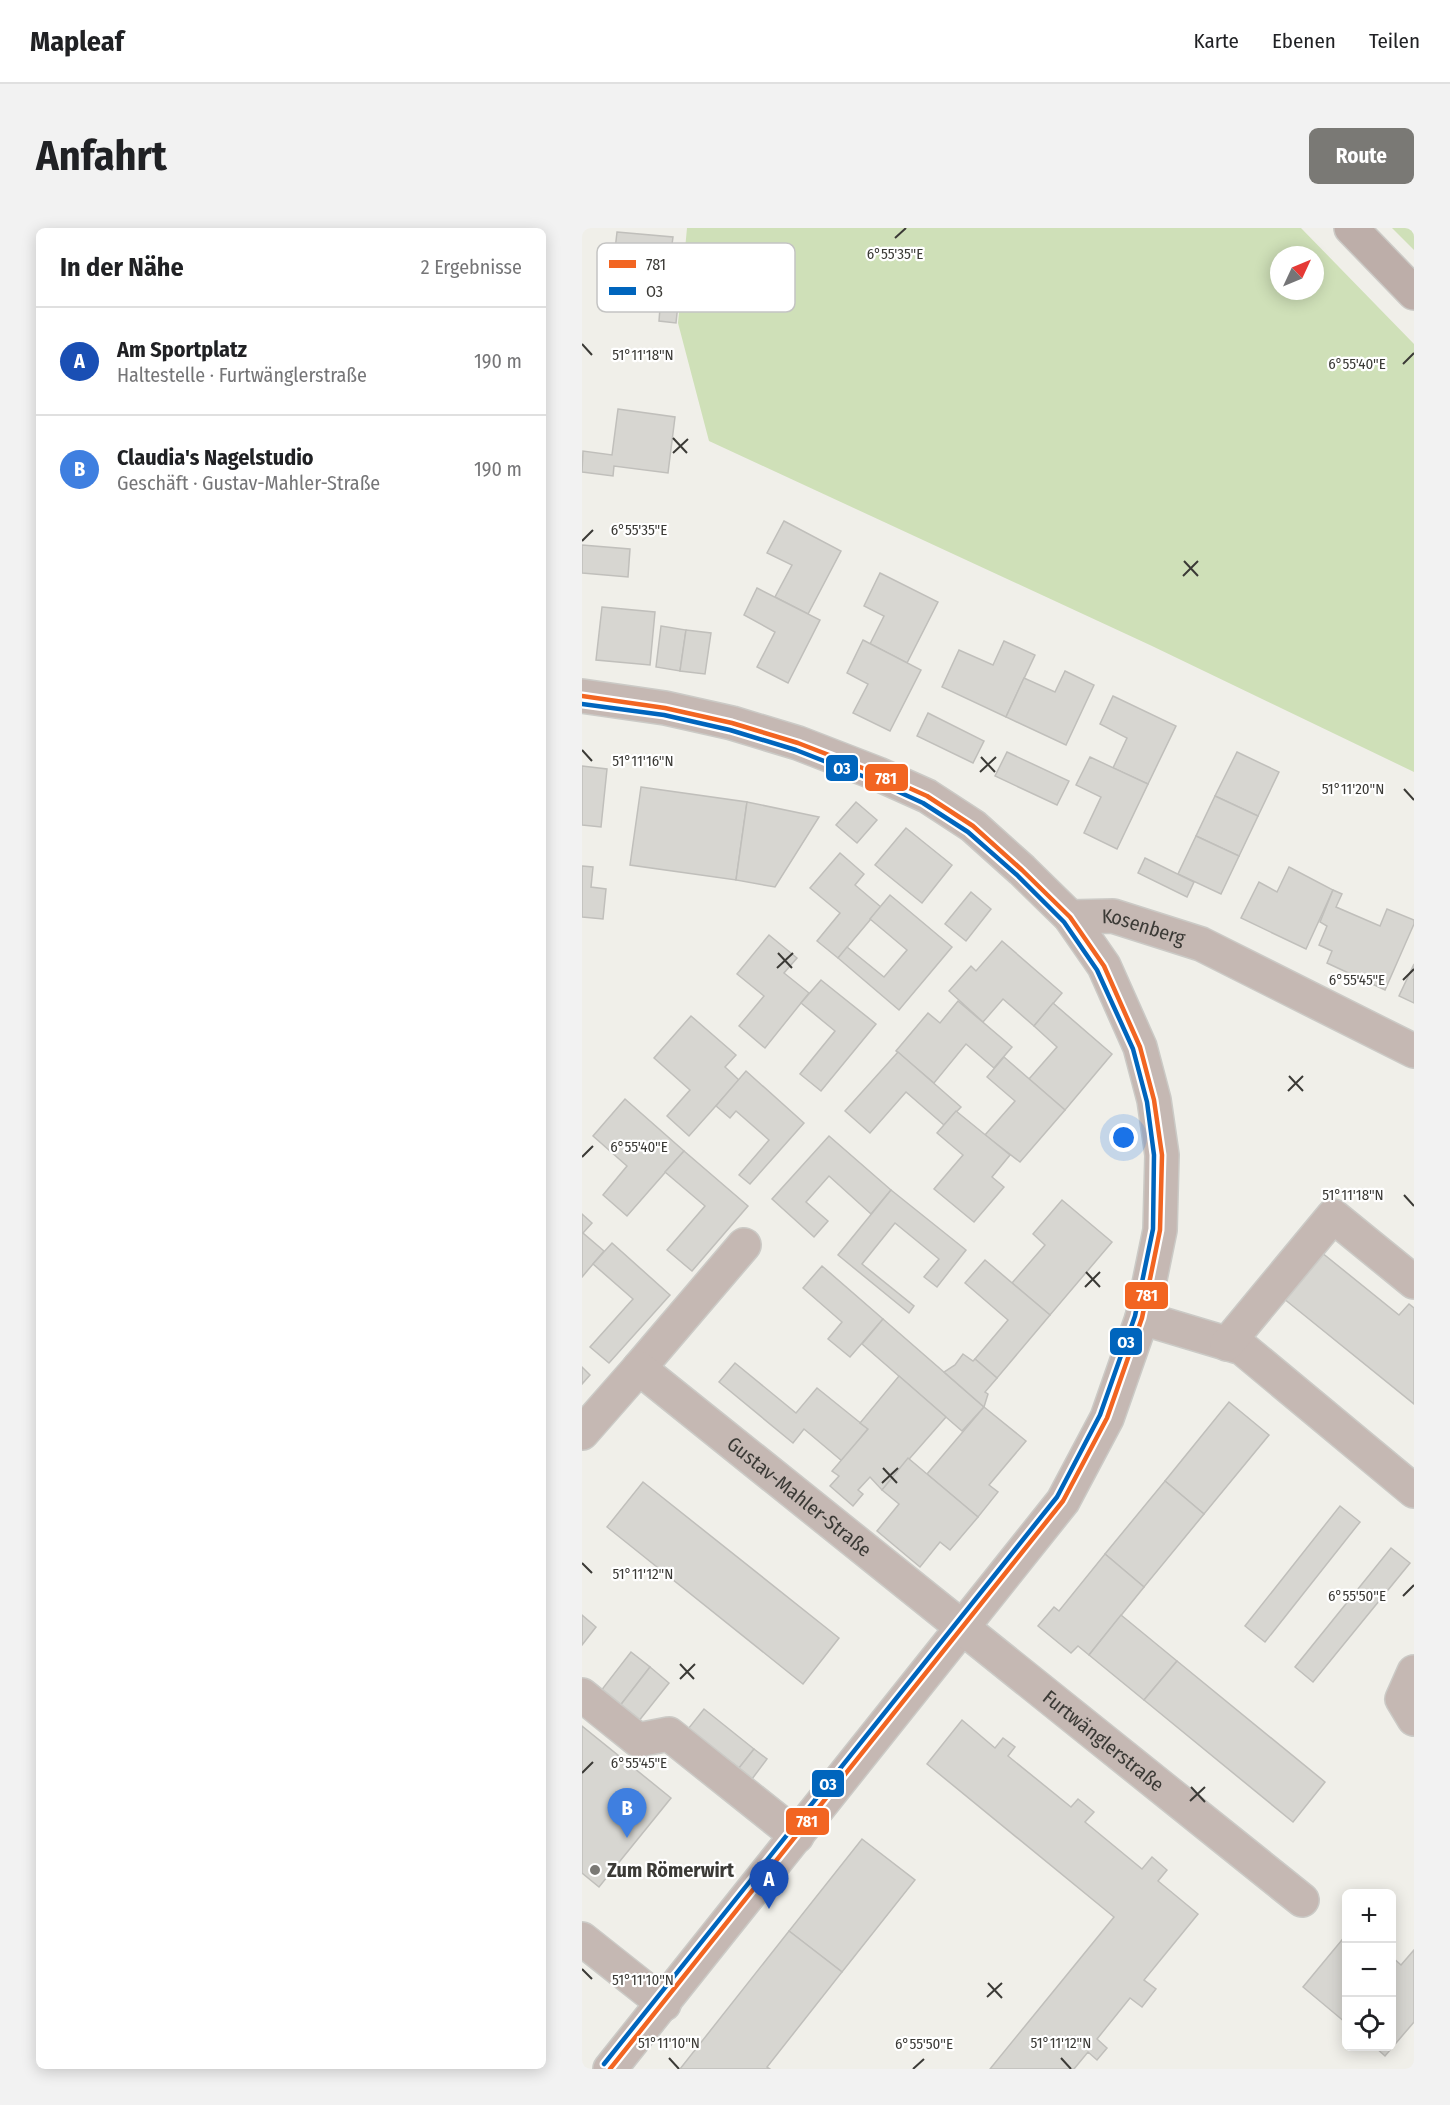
<!DOCTYPE html>
<html lang="de">
<head>
<meta charset="utf-8">
<style>
  body { margin:0; font-family:"Fira Sans Condensed",sans-serif; background:#f2f2f2; color:#202124 }
  .controls { position:absolute; right:18px; bottom:18px; display:grid; overflow:hidden; border-radius:9px; box-shadow:0 3px 15px #0003 }
  .controls button { width:54px; height:54px; display:grid; place-items:center; padding:0; border:0; border-bottom:2px solid #e0e0e0; background:#fff; color:#202124; font:30px sans-serif }
  .compass { position:absolute; left:688px; top:18px; width:54px; height:54px; border-radius:50%; background:#fff; box-shadow:0 3px 15px #0003; rotate:46deg }
  .you { position:absolute; left:542px; top:910px; width:21px; height:21px; margin:-15px; border:4px solid #fff; border-radius:50%; background:#1a73e8; box-shadow:0 0 0 9px #1a73e833 }
  .badge { display:grid; place-items:center; width:39px; height:39px; border-radius:50%; background:#7a7975; color:#fff; font-size:20px; font-weight:700 }
  .pin { position:absolute; translate:-50% -50px; filter:drop-shadow(0 2px 3px #0008) }
  .pin::after { content:''; position:absolute; top:32px; width:21px; height:18px; background:inherit; clip-path:polygon(0 0,100% 0,50% 100%) }
  .list { margin:0; padding:0; list-style:none }
  h2 { display:flex; justify-content:space-between; align-items:center; height:78px; margin:0; padding:0 24px; font-size:26px }
  h2 small { font-size:20px; font-weight:400; color:#757577 }
  .list li { display:grid; grid-template-columns:39px 1fr auto; gap:18px; align-items:center; box-sizing:border-box; height:108px; padding:0 24px; border-top:2px solid #e0e0e0 }
  .list b { display:block; font-size:22px; white-space:nowrap }
  .list p { margin:0; font-size:20px; white-space:nowrap; color:#757577 }
  .list em { font-size:20px; font-style:normal; color:#757577 }
  .icon { flex:none; width:33px; height:33px; fill:none; stroke:currentColor; stroke-width:2; stroke-linecap:round; stroke-linejoin:round }
  .map { position:relative; flex:none; width:832px; height:1841px; overflow:hidden; border-radius:9px }
  header { display:flex; align-items:center; gap:36px; box-sizing:border-box; height:84px; padding:0 30px; background:#fff; border-bottom:2px solid #e0e0e0 }
  header strong { font-size:28px }
  nav { display:flex; gap:33px; margin-inline-start:auto; font-size:21px }
  .intro { display:flex; align-items:center; justify-content:space-between; box-sizing:border-box; height:144px; padding:0 36px }
  h1 { margin:0; font-size:42px }
  .button { padding:15px 27px; border-radius:9px; background:#7a7975; color:#fff; font-size:21px; font-weight:700 }
  main { display:flex; gap:36px; padding:0 36px }
  aside { flex:1; background:#fff; border-radius:9px; box-shadow:0 3px 15px #0003 }
  .map>svg:first-child { display:block }
</style>
</head>
<body>
<header>
<strong>Mapleaf</strong>
<nav><a>Karte</a><a>Ebenen</a><a>Teilen</a></nav>
</header>
<div class="intro"><h1>Anfahrt</h1><a class="button">Route</a></div>
<main>
<aside>
<h2>In der Nähe<small>2 Ergebnisse</small></h2>
<ul class="list">
<li><span class="badge" style="background:#1a4fb4">A</span><div><b>Am Sportplatz</b><p>Haltestelle · Furtwänglerstraße</p></div><em>190 m</em></li>
<li><span class="badge" style="background:#3f7fe0">B</span><div><b>Claudia's Nagelstudio</b><p>Geschäft · Gustav-Mahler-Straße</p></div><em>190 m</em></li>
</ul>
</aside>
<div class="map">
<svg width="832" height="1841" viewBox="0 0 832 1841">
  <rect width="100%" height="100%" fill="#f0efe9"/>
  <!-- green -->
  <g fill="#cfe0b8" fill-rule="evenodd">
    <path d="M 105,0 L 719,0 L 832,116 L 832,544 L 570,418 L 127,213 L 96,95 ZM 697,27 L 733,27 L 733,63 L 697,63 Z"/>
    <polygon points="810,0 832,0 832,22"/>
  </g>
  <!-- building -->
  <g fill="#d7d6d1" stroke="#c0bfbb" stroke-width="1.5">
    <polygon points="35,4 91,9 86,46 31,40"/>
    <polygon points="31,40 99,47 94,95 77,93 78,80 28,74"/>
    <polygon points="36,181 93,189 86,245 32,238 31,248 0,244 1,223 30,227"/>
    <polygon points="202,293 259,323 226,386 193,369 210,337 185,325"/>
    <polygon points="0,317 48,321 46,349 0,345"/>
    <polygon points="298,345 356,374 325,435 288,416 302,388 282,378"/>
    <polygon points="175,360 238,392 206,455 175,439 193,404 162,387"/>
    <polygon points="20,379 73,384 68,437 14,432"/>
    <polygon points="79,398 104,402 98,443 74,439"/>
    <polygon points="104,402 129,405 123,446 98,443"/>
    <polygon points="281,412 339,442 308,503 271,485 286,456 265,445"/>
    <polygon points="422,413 453,427 424,489 360,459 377,422 411,437"/>
    <polygon points="483,443 512,457 484,517 424,489 442,450 473,464"/>
    <polygon points="531,468 594,498 566,556 531,540 545,510 518,496"/>
    <polygon points="346,485 402,513 391,535 335,508"/>
    <polygon points="425,524 487,553 475,577 413,548"/>
    <polygon points="655,524 697,544 676,588 633,568"/>
    <polygon points="508,529 566,556 535,621 502,605 519,569 494,557"/>
    <polygon points="0,538 25,541 19,599 0,597"/>
    <polygon points="59,559 165,574 154,652 48,637"/>
    <polygon points="633,568 676,588 657,628 614,608"/>
    <polygon points="165,574 237,589 193,659 154,652"/>
    <polygon points="274,574 295,592 275,615 254,597"/>
    <polygon points="324,600 370,637 340,675 293,637"/>
    <polygon points="614,608 657,628 639,666 596,646"/>
    <polygon points="258,625 282,646 273,657 299,679 256,730 235,713 258,685 228,660"/>
    <polygon points="563,630 612,654 605,669 556,645"/>
    <polygon points="0,638 11,639 9,659 24,661 21,691 0,689"/>
    <polygon points="707,639 751,662 724,721 659,690 677,654 695,664"/>
    <polygon points="751,662 760,666 754,679 798,698 805,681 832,692 832,696 803,762 745,735 750,723 737,717 745,698 738,694"/>
    <polygon points="389,664 409,681 384,713 363,696"/>
    <polygon points="308,667 370,719 317,782 256,730 265,719 302,749 325,722 288,691"/>
    <polygon points="187,707 215,730 202,745 227,765 183,820 157,798 182,768 155,746"/>
    <polygon points="420,713 480,765 452,798 421,771 401,794 367,763 389,738 394,743"/>
    <polygon points="832,736 832,775 817,768"/>
    <polygon points="239,752 294,796 239,863 218,846 253,803 219,775"/>
    <polygon points="376,773 430,819 412,840 384,816 352,855 314,823 346,785 358,795"/>
    <polygon points="471,775 530,826 483,882 447,851 475,819 452,798"/>
    <polygon points="109,788 154,827 143,839 157,852 107,908 85,888 108,862 72,830"/>
    <polygon points="316,824 379,879 362,897 324,864 288,905 263,883"/>
    <polygon points="422,829 483,882 438,934 403,907 433,873 405,849"/>
    <polygon points="164,843 222,895 168,956 157,947 187,912 154,883 148,890 134,878"/>
    <polygon points="43,871 102,923 45,988 21,967 45,938 11,908"/>
    <polygon points="374,883 428,927 410,949 422,959 392,994 352,961 381,927 355,905"/>
    <polygon points="247,908 309,962 289,986 247,948 224,974 246,993 232,1009 190,971"/>
    <polygon points="102,923 166,978 110,1043 85,1022 123,978 83,944"/>
    <polygon points="309,962 384,1022 355,1059 342,1049 357,1031 313,995 280,1036 332,1078 327,1085 256,1027"/>
    <polygon points="480,972 530,1014 468,1087 430,1055 463,1017 451,1006"/>
    <polygon points="0,986 10,995 1,1005 22,1023 0,1049"/>
    <polygon points="30,1015 88,1067 27,1135 8,1119 51,1071 11,1036"/>
    <polygon points="734,1020 817,1087 827,1076 832,1080 832,1176 696,1066"/>
    <polygon points="403,1032 468,1087 415,1150 393,1131 426,1092 383,1055"/>
    <polygon points="240,1038 301,1091 268,1129 246,1111 260,1094 221,1060"/>
    <polygon points="301,1091 402,1179 380,1203 280,1116"/>
    <polygon points="381,1126 391,1133 393,1131 415,1150 403,1164 406,1166 402,1179 362,1144 373,1137"/>
    <polygon points="153,1135 214,1185 235,1160 286,1201 260,1233 222,1201 211,1215 137,1154"/>
    <polygon points="0,1139 8,1147 0,1156"/>
    <polygon points="317,1148 364,1189 300,1262 288,1249 276,1262 281,1266 271,1278 248,1258 257,1248 250,1243 286,1201 278,1195"/>
    <polygon points="647,1174 687,1207 622,1286 583,1253"/>
    <polygon points="402,1179 444,1213 407,1257 416,1264 396,1289 345,1246"/>
    <polygon points="326,1230 396,1289 368,1322 358,1314 338,1339 295,1303 317,1276 300,1262"/>
    <polygon points="583,1253 622,1286 562,1359 523,1326"/>
    <polygon points="61,1254 257,1410 221,1456 25,1299"/>
    <polygon points="758,1278 778,1294 683,1414 663,1398"/>
    <polygon points="809,1320 828,1335 731,1454 713,1439"/>
    <polygon points="523,1326 562,1359 507,1427 496,1418 489,1425 456,1398 472,1379 477,1383"/>
    <polygon points="0,1387 14,1399 0,1417"/>
    <polygon points="539,1387 595,1433 562,1472 507,1427"/>
    <polygon points="49,1424 68,1439 37,1479 18,1464"/>
    <polygon points="595,1433 743,1554 711,1594 562,1472"/>
    <polygon points="68,1439 87,1455 56,1494 37,1479"/>
    <polygon points="122,1481 172,1521 157,1540 106,1501"/>
    <polygon points="380,1492 413,1520 421,1510 433,1519 426,1528 489,1579 496,1571 512,1584 503,1594 560,1641 570,1629 585,1642 576,1653 616,1686 562,1752 574,1761 560,1779 548,1770 515,1811 525,1820 515,1832 506,1824 492,1841 408,1841 532,1689 345,1536"/>
    <polygon points="0,1498 89,1570 17,1659 0,1645"/>
    <polygon points="172,1521 185,1531 170,1551 157,1540"/>
    <polygon points="280,1611 333,1652 260,1744 207,1703"/>
    <polygon points="207,1703 260,1744 185,1839 188,1841 98,1841"/>
    <polygon points="764,1707 764,1795 721,1759"/>
    <polygon points="832,1722 832,1794 803,1828 792,1818 810,1818 810,1729 819,1737"/>
  </g>
  <g fill="none" stroke-linecap="round" stroke-linejoin="round">
    <!-- minor casing -->
    <g stroke="#cbcac6" stroke-width="36">
      <g id="minor">
        <polyline points="0,468 83,480 150,495 216,515 296,546 345,568 391,598 440,642 488,689 522,738 558,819 572,872 580,927 578,1002 560,1090 525,1190 481,1273 28,1841"/>
        <path id="s1" d="M 488,689 L 531,688 L 619,716 L 832,823"/>
        <polyline points="560,1090 660,1120 832,1263"/>
        <polyline points="645,1116 751,988 832,1054"/>
        <polyline points="57,1140 162,1017"/>
        <path id="s2" d="M 0,1205 L 57,1140 L 720,1672"/>
        <polyline points="832,1444 820,1471 832,1491"/>
        <polyline points="0,1467 56,1512 87,1506 215,1608"/>
        <polyline points="0,1711 82,1776"/>
      </g>
    </g>
    <!-- major casing -->
    <g stroke="#cbcac6" stroke-width="36">
      <polyline id="major" points="769,0 832,65"/>
    </g>
    <!-- minor -->
    <use href="#minor" stroke="#c5b8b3" stroke-width="33"/>
    <!-- major -->
    <use href="#major" stroke="#bdaea9" stroke-width="33"/>
    <!-- bus-1 casing -->
    <g stroke="#fff" stroke-width="9">
      <polyline id="bus-1" points="0,468 83,480 150,495 216,515 296,546 345,568 391,598 440,642 488,689 522,738 558,819 572,872 580,927 578,1002 560,1090 525,1190 481,1273 28,1841"/>
    </g>
    <!-- bus-2 casing -->
    <g stroke="#fff" stroke-width="9">
      <polyline id="bus-2" points="0,476 82,487 148,502 214,522 293,553 341,575 386,604 435,647 482,694 515,742 551,821 565,874 572,927 571,1001 553,1088 518,1187 475,1269 22,1836"/>
    </g>
    <!-- bus-1 -->
    <use href="#bus-1" stroke="#f26522" stroke-width="4.5"/>
    <!-- bus-2 -->
    <use href="#bus-2" stroke="#0065bd" stroke-width="4.5"/>
  </g>
  <!-- ticks -->
  <path fill="none" stroke="#3b3a36" stroke-width="2" d="M 313,10 L 324,0M 0,116 L 10,127M 821,136 L 832,125M 91,210 L 105,225M 91,225 L 106,211M 0,313 L 11,302M 602,333 L 616,348M 601,348 L 616,333M 0,522 L 10,533M 399,529 L 413,544M 398,544 L 414,529M 822,561 L 832,572M 196,725 L 210,740M 195,740 L 211,725M 821,752 L 832,741M 707,848 L 721,863M 706,863 L 721,848M 0,929 L 11,918M 822,967 L 832,978M 504,1044 L 518,1059M 503,1059 L 518,1044M 301,1240 L 315,1255M 300,1255 L 316,1240M 0,1335 L 10,1345M 821,1368 L 832,1357M 98,1436 L 112,1451M 98,1451 L 113,1436M 0,1545 L 11,1534M 609,1559 L 623,1574M 608,1573 L 623,1559M 0,1741 L 10,1751M 406,1755 L 420,1770M 405,1769 L 420,1755M 87,1830 L 97,1841M 479,1830 L 489,1841M 331,1841 L 342,1831"/>
  <!-- markers -->
  <circle fill="#7a7975" stroke="#fff" stroke-width="2" cx="13" cy="1642" r="6"/>
  <g text-anchor="middle" stroke-width="4.5" stroke-linejoin="round" paint-order="stroke">
    <!-- street labels -->
    <g font-size="20" fill="#3b3a36" stroke="#fff">
      <text dy="7" stroke="none"><textPath href="#s1" startOffset="75">Kosenberg</textPath></text>
      <text dy="7" stroke="none"><textPath href="#s2" startOffset="292">Gustav-Mahler-Straße</textPath></text>
      <text dy="7" stroke="none"><textPath href="#s2" startOffset="682">Furtwänglerstraße</textPath></text>
    </g>
    <!-- poi labels -->
    <g font-size="20" font-weight="bold" fill="#3b3a36" stroke="#fff" text-anchor="start">
      <text x="25" y="1649">Zum Römerwirt</text>
    </g>
  </g>
  <!-- legend -->
  <rect x="15" y="15" width="198" height="69" rx="9" fill="#fff" stroke="#c4c4c3" stroke-width="1.5"/>
  <rect x="27" y="32" width="27" height="8" fill="#f26522"/>
  <rect x="27" y="59" width="27" height="8" fill="#0065bd"/>
  <g font-size="16" fill="#3b3a36">
    <text x="64" y="42">781</text>
    <text x="64" y="69">O3</text>
  </g>
  <g font-size="15" text-anchor="middle" fill="#3b3a36" stroke="#fff" stroke-width="4.5" stroke-linejoin="round" paint-order="stroke">
    <text x="313" y="31">6°55'35"E</text>
    <text x="61" y="132">51°11'18"N</text>
    <text x="775" y="141">6°55'40"E</text>
    <text x="57" y="307">6°55'35"E</text>
    <text x="61" y="538">51°11'16"N</text>
    <text x="771" y="566">51°11'20"N</text>
    <text x="775" y="757">6°55'45"E</text>
    <text x="57" y="924">6°55'40"E</text>
    <text x="771" y="972">51°11'18"N</text>
    <text x="61" y="1351">51°11'12"N</text>
    <text x="775" y="1373">6°55'50"E</text>
    <text x="57" y="1540">6°55'45"E</text>
    <text x="61" y="1757">51°11'10"N</text>
    <text x="87" y="1820">51°11'10"N</text>
    <text x="479" y="1820">51°11'12"N</text>
    <text x="342" y="1821">6°55'50"E</text>
  </g>
  <g stroke="#fff" stroke-width="2">
    <rect x="243" y="526" width="34" height="28" rx="6" fill="#0065bd"/>
    <rect x="282" y="535" width="45" height="29" rx="6" fill="#f26522"/>
    <rect x="542" y="1053" width="45" height="29" rx="6" fill="#f26522"/>
    <rect x="527" y="1099" width="34" height="29" rx="6" fill="#0065bd"/>
    <rect x="229" y="1541" width="34" height="29" rx="6" fill="#0065bd"/>
    <rect x="203" y="1579" width="45" height="29" rx="6" fill="#f26522"/>
  </g>
  <g font-size="16" text-anchor="middle" font-weight="bold" fill="#fff">
    <text x="260" y="546">O3</text>
    <text x="304" y="556">781</text>
    <text x="565" y="1073">781</text>
    <text x="544" y="1120">O3</text>
    <text x="246" y="1562">O3</text>
    <text x="225" y="1599">781</text>
  </g>
</svg>
<div class="controls">
<button>+</button>
<button>−</button>
<button><svg class="icon" aria-label="locate" viewBox="0 0 24 24"><circle cx="12" cy="12" r="6"/><path d="M12 2v4M12 18v4M2 12h4M18 12h4"/></svg></button>
</div>
<svg class="compass" viewBox="-18 -18 36 36"><path d="M0-13l5 13h-10z" fill="#e53935"/><path d="M0 13l5-13h-10z" fill="#757577"/></svg>
<div class="you"></div>
<div class="pin badge" style="left:187px;top:1681px;background:#1a4fb4">A</div>
<div class="pin badge" style="left:45px;top:1610px;background:#3f7fe0">B</div>
</div>
</main>
</body>
</html>
